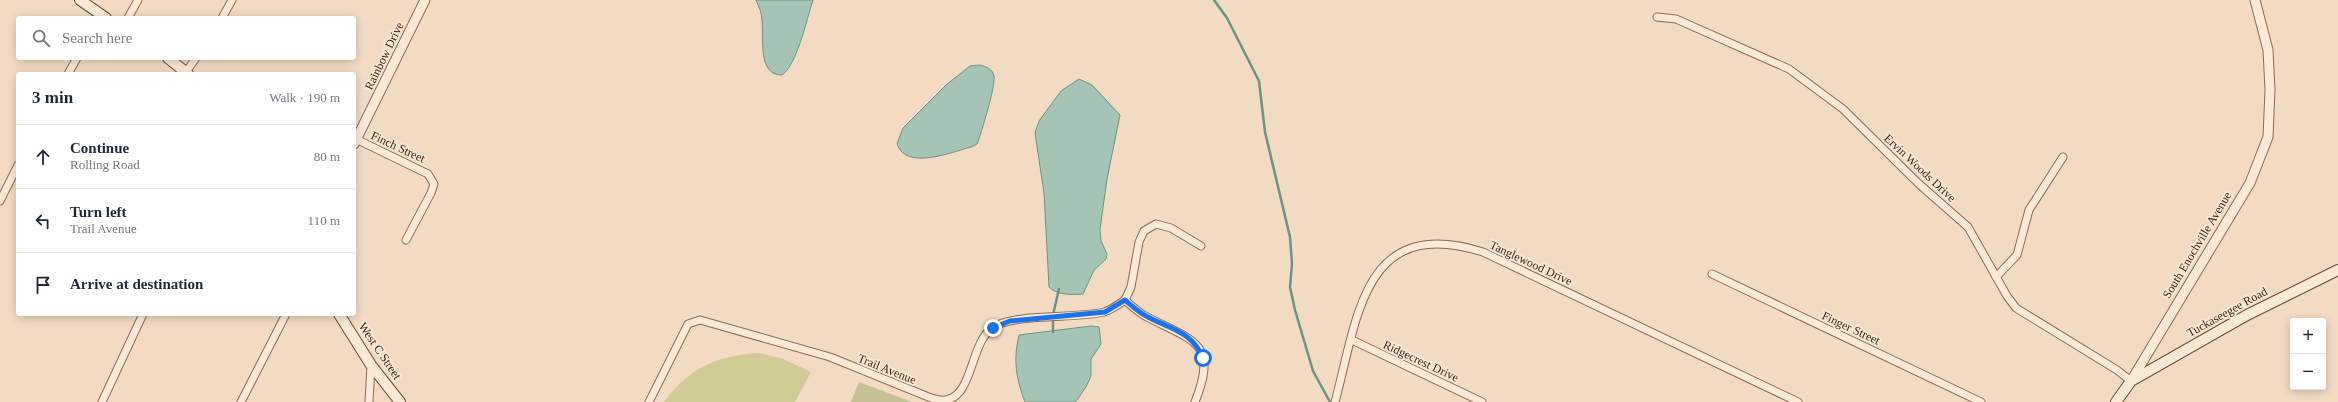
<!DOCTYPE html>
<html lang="en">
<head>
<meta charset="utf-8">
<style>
  body { margin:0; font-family:Georgia,serif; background:#f2f2f3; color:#1f2937 }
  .controls { position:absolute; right:12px; bottom:12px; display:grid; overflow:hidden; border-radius:4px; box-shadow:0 2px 10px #0003 }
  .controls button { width:36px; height:36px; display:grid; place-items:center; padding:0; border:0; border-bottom:1px solid #e0e1e3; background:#fff; color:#1f2937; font:20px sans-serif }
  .stop { position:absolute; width:12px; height:12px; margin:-9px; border:3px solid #1a73e8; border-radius:50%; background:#fff }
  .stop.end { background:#1a73e8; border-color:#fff; box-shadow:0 1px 4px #0008 }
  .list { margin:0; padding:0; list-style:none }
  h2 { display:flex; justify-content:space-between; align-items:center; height:52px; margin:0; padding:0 16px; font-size:17px }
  h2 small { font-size:13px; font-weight:400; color:#747a83 }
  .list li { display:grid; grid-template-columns:26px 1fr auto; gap:12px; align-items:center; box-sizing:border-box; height:64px; padding:0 16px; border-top:1px solid #e0e1e3 }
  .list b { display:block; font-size:15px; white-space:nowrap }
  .list p { margin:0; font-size:13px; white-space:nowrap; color:#747a83 }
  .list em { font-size:13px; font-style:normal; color:#747a83 }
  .icon { flex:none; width:22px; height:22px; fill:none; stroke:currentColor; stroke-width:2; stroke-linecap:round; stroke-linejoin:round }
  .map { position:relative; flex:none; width:2338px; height:402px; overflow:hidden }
  .search { position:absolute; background:#fff; box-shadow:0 2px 10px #0003; left:16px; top:16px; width:340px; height:44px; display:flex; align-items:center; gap:10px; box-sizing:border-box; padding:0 14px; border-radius:4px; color:#747a83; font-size:15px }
  .panel { position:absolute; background:#fff; box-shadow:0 2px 10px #0003; left:16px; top:72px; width:340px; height:244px; border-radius:4px }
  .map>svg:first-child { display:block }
</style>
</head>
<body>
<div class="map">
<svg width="2338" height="402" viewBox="0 0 2338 402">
  <rect width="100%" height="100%" fill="#f2dac3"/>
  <!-- green -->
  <path fill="#d1cb96" d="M 759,353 L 783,359 L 811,372 L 795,402 L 664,402 C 689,368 718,355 759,353 Z"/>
  <!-- cemetery -->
  <polygon fill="#c5c195" points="859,382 912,402 851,402"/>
  <!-- water -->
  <g fill="#a5c4b5" stroke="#6b9481">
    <path d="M 756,0 L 813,0 C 807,18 797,65 782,75 C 757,75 764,38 762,21 C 762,13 759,7 756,0 Z"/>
    <path d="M 980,65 C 986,67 992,68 994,76 C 996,85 981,134 977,144 L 971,147 C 952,152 906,171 897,144 L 903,128 L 946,85 L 970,66 Z"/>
    <path d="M 1079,79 L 1092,85 L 1120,115 L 1107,179 L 1100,229 L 1101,241 L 1107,254 L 1106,259 L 1094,270 L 1083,294 C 1073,295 1056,295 1049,287 L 1044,193 L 1035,133 L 1039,121 L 1061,91 Z"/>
    <path d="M 1091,326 L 1099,327 L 1101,344 L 1091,359 L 1091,376 L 1086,387 L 1077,400 L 1075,402 L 1025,402 C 1016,378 1013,360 1019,335 Z"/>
  </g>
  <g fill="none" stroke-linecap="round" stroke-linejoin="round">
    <!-- stream -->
    <g stroke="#6b9481" stroke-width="2.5">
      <polyline points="1214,0 1227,18 1259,81 1265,132 1290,237 1292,264 1290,287 1295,310 1313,371 1330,402"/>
      <polyline points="1053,332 1053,315 1059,289"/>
    </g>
    <!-- minor casing -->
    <g stroke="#8e6958" stroke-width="9">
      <g id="minor">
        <polyline points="1657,17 1676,19 1789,69 1843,109 1919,184 1968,227 2007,296 2016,308 2117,370 2131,381"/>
        <polyline points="128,18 138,0"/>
        <polyline points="222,18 232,0"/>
        <polyline points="186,72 196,58"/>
        <polyline points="68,74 77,58"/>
        <polyline points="356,139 428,174 434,184 431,193 406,240"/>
        <polyline points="0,201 18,165"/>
        <polyline points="1712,274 1981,402"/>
        <polyline points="1996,277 2017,255 2029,210 2063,157"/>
        <path d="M 1125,300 C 1132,306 1139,313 1147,317 C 1193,341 1219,342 1195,402"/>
        <polyline points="1125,300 1131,287 1139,242 1144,231 1156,224 1171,228 1201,246"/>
        <polyline points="1352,340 1482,402"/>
        <polyline points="102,402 143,314"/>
        <polyline points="241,402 286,314"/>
        <polyline points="369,402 371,365"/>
        <path d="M 649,402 L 688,324 L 700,320 L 830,357 L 931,398 C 936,399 942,401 946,400 C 973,396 970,344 992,328 C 1013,313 1076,319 1104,312 C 1111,310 1119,304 1125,300"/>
        <path d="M 1335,402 C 1358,317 1363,214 1483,252 L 1798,402"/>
      </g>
    </g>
    <!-- tertiary casing -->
    <g stroke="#8e6958" stroke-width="11">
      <g id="tertiary">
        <polyline points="354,144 425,0"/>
        <polyline points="2131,381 2250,183 2268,137 2270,90 2268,50 2255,0"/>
      </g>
    </g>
    <!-- secondary casing -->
    <g stroke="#6f4a3b" stroke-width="12">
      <g id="secondary">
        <polyline points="80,0 106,18"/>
        <polyline points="168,58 188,74"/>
        <polyline points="339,314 371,365 400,402"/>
        <polyline points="2116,402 2131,381 2247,315 2338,270"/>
      </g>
    </g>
    <!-- minor -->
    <use href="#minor" stroke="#fbe9d7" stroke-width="7"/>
    <!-- tertiary -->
    <use href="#tertiary" stroke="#fbe9d7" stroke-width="9"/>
    <!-- secondary -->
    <use href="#secondary" stroke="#fbe9d7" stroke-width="10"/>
  </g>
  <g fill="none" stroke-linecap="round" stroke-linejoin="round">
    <!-- route -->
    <path stroke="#1a73e8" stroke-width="5" d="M 993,328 L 1010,321 L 1105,312 L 1125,300 C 1132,306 1139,313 1148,317 C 1171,329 1192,332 1203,358"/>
  </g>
  <g text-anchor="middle" stroke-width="4" stroke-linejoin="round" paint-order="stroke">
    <!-- street labels -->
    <g font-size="12" fill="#3c261d" stroke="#f8e6d3">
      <text transform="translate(384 56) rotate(-64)" y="4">Rainbow Drive</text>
      <text transform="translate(398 147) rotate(25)" y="4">Finch Street</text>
      <text transform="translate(1920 168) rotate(43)" y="4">Ervin Woods Drive</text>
      <text transform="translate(2197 245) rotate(-59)" y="4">South Enochville Avenue</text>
      <text transform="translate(1531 263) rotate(25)" y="4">Tanglewood Drive</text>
      <text transform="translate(2227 312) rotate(-29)" y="4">Tuckaseegee Road</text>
      <text transform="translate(1851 328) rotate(25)" y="4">Finger Street</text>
      <text transform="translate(380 351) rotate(56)" y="4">West C Street</text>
      <text transform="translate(1421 361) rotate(25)" y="4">Ridgecrest Drive</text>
      <text transform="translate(887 369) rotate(22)" y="4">Trail Avenue</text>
    </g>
  </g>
</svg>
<div class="controls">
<button>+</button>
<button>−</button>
</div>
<div class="stop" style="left:1203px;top:358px"></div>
<div class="stop end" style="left:993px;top:328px"></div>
<div class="search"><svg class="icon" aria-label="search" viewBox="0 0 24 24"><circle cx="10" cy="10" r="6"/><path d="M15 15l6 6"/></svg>Search here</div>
<section class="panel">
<h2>3 min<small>Walk · 190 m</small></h2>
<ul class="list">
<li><svg class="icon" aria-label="ahead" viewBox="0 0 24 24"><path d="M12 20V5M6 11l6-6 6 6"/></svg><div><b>Continue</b><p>Rolling Road</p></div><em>80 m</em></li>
<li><svg class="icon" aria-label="left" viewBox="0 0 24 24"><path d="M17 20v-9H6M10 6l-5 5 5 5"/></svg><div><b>Turn left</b><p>Trail Avenue</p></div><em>110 m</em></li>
<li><svg class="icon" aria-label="arrive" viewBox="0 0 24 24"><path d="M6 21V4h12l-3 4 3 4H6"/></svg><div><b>Arrive at destination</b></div></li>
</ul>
</section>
</div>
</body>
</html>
